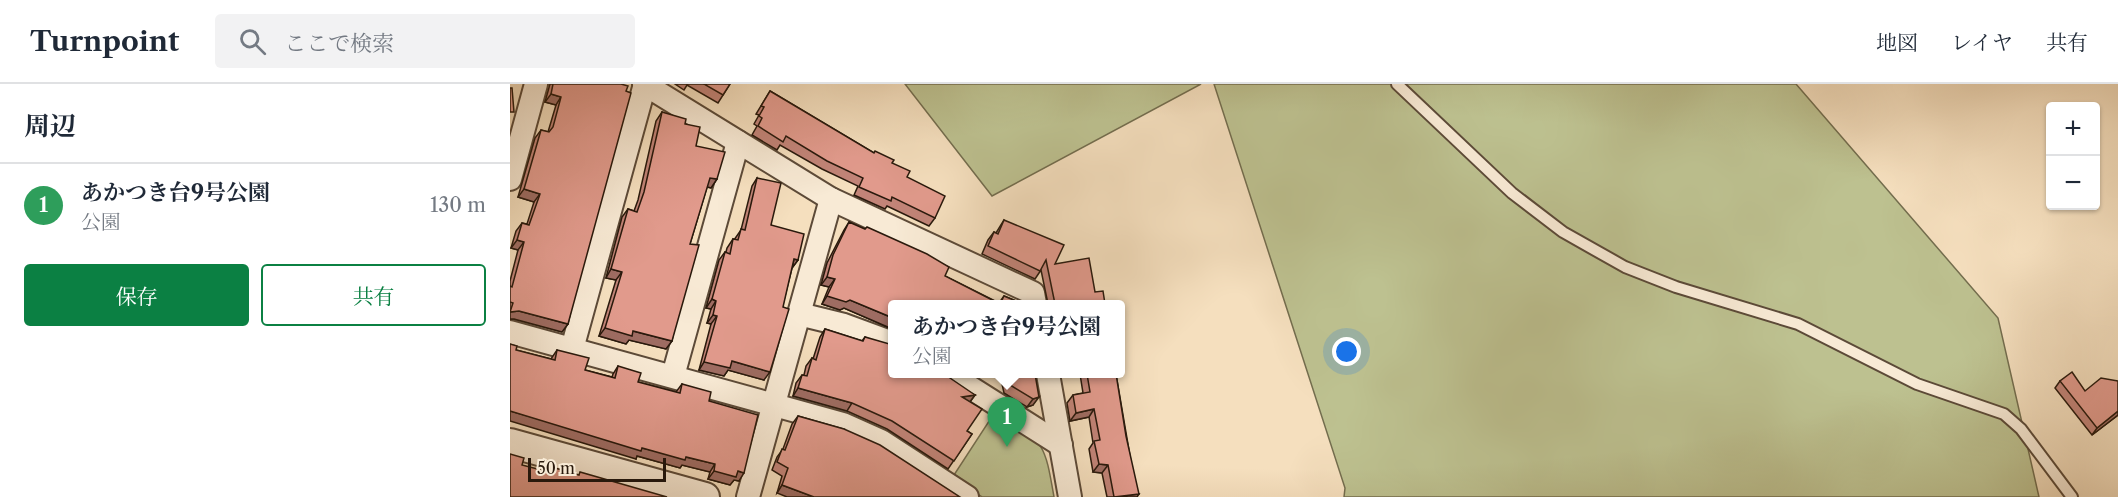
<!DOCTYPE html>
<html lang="ja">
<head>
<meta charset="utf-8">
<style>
  body { margin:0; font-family:"Libre Caslon Text","Noto Serif JP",serif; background:#f2f2f3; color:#1f2937 }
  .controls { position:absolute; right:18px; top:18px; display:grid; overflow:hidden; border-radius:6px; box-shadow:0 2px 4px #0004 }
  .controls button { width:54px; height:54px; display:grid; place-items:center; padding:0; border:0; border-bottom:2px solid #e0e1e3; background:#fff; color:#1f2937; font:30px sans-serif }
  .scale { position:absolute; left:18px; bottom:15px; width:138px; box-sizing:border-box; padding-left:6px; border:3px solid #29190c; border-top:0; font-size:16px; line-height:21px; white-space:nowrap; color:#29190c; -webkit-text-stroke:4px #f8ead5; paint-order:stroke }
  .you { position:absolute; left:837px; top:268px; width:21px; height:21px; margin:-15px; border:4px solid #fff; border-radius:50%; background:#1a73e8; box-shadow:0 0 0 9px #1a73e833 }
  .badge { display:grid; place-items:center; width:39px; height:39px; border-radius:50%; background:#0b8043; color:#fff; font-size:20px; font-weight:700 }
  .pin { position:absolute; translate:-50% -50px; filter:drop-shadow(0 2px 3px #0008) }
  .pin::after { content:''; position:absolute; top:32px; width:21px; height:18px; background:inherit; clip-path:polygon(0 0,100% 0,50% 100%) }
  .popup { position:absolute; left:378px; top:216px; width:237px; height:78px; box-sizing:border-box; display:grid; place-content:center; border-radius:6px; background:#fff; filter:drop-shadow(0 2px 4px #0005); font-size:20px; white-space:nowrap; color:#747a83 }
  .popup b { font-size:22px; color:#1f2937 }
  .popup::after { content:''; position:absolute; left:50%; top:100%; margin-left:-12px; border:12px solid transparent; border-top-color:#fff }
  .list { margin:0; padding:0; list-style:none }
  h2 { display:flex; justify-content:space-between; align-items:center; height:78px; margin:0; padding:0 24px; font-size:26px }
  h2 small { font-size:20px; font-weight:400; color:#747a83 }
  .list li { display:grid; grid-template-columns:39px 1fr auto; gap:18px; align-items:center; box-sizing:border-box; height:84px; padding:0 24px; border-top:2px solid #e0e1e3 }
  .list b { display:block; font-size:22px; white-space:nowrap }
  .list p { margin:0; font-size:20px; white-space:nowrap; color:#747a83 }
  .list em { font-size:20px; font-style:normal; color:#747a83 }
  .actions { display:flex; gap:12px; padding:18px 24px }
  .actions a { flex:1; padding:14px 0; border:2px solid #0b8043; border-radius:6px; text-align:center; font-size:21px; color:#0b8043 }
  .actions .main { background:#0b8043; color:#fff }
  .icon { flex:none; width:33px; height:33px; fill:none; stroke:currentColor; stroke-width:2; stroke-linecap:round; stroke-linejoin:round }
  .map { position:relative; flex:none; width:1608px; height:413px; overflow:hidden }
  header { display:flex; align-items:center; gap:36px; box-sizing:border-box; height:84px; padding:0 30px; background:#fff; border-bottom:2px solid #e0e1e3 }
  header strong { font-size:28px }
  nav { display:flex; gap:33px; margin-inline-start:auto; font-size:21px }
  .search { width:420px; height:54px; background:#f2f2f3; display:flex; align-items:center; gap:15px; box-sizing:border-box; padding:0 21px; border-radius:6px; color:#747a83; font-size:22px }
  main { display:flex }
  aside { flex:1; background:#fff }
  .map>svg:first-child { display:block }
</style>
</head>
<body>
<header>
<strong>Turnpoint</strong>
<div class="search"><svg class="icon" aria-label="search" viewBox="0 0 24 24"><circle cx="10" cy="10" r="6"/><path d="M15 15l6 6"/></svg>ここで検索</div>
<nav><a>地図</a><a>レイヤ</a><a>共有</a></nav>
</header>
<main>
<aside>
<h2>周辺<small></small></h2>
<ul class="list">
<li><span class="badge" style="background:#2e9e5b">1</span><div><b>あかつき台9号公園</b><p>公園</p></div><em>130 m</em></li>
</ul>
<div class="actions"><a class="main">保存</a><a>共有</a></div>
</aside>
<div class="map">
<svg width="1608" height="413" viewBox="0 0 1608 413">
  <rect width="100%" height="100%" fill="#f5dfbe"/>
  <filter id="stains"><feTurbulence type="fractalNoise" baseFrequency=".00333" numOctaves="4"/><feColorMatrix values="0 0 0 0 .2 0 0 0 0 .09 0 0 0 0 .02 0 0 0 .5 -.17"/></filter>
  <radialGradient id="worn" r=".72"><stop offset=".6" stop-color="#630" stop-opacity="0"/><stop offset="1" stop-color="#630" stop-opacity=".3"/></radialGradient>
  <!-- green -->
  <g fill="#bdc190" stroke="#736d4e" stroke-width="1.5">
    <polygon points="395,0 691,0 482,112"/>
    <polygon points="704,0 1286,0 1488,234 1529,413 834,413 835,404"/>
    <path d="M 485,328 C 534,359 534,355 544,413 L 472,413 L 442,394 Z"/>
  </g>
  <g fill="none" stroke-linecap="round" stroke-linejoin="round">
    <!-- service casing -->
    <g stroke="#5c4a38" stroke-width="14">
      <polyline id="service" points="887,0 1002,109 1053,148 1115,183 1166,203 1288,240 1407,300 1494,330 1511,345 1562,413"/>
    </g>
    <!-- minor casing -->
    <g stroke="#5c4a38" stroke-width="26">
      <g id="minor">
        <polyline points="134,0 321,115 523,209 525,220"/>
        <polyline points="0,95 26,0"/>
        <polyline points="289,230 334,241 383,259"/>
        <polyline points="0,248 333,340 371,357 457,413"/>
        <polyline points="62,265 135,0"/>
        <polyline points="439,290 551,361"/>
        <polyline points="538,290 560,413"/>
        <polyline points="163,292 228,58"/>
        <polyline points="238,413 321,115"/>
      </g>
    </g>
    <!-- tertiary casing -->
    <g stroke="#5c4a38" stroke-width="32">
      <polyline id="tertiary" points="0,359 195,413"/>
    </g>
    <!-- service -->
    <use href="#service" stroke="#f8ead5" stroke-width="10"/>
    <!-- minor -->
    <use href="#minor" stroke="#f8ead5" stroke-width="22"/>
    <!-- tertiary -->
    <use href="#tertiary" stroke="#f8ead5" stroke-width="28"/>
  </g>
  <!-- wall -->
  <g fill="#c28478" stroke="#29190c" stroke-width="1.5">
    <polygon points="40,0 111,0 58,240 52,248 4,235 0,235 0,197 8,166 1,164 6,147 12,139 17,140 24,118 8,113 25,54 31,46 38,48 46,21 35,18"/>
    <polygon points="165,0 220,0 208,19 177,1 174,6"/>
    <polygon points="260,7 364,69 382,79 397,93 425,134 419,142 377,122 375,125 344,111 348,102 312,85 270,61 267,66 242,51 247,42 244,40 249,31 246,30"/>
    <polygon points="152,28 175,40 186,62 207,95 201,104 197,103 180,160 162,257 156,265 119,256 116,260 89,252 106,196 96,194 112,133 118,125 124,127 128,116 146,37"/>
    <polygon points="247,94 261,141 288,176 282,184 254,296 218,286 214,292 189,286 201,240 197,239 201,225 196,224 209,176 215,168 216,168 217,164 223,155 224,156 231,146 242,102"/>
    <polygon points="494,136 545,180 585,208 595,220 538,220 531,186 525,195 472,170 478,156 484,148 486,149"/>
    <polygon points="339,138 435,192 489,219 494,212 513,220 383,220 383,240 380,244 334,224 330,226 312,220 319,203 311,201 317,179 334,146"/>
    <polygon points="315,245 352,257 355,253 465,311 460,318 457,347 462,350 438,385 377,345 337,327 283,312 286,299 292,291 294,291 296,282 302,274 303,275 310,253"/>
    <polygon points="6,266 41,275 47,266 75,286 102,293 103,290 108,282 128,298 166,308 172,300 199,317 229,397 224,396 220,401 198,395 200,388 172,381 170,384 127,372 126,375"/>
    <polygon points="488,290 525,290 523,321 517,323 494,309 490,291"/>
    <polygon points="570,290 606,290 627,413 597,413 592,389 583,388 579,365 583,359 579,333 560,337 557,319 563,311 573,309"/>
    <polygon points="1550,297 1575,307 1608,331 1582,351 1545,304"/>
    <polygon points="288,332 334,345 267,409 272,392 262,386 267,373 273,365 282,340"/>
  </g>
  <!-- shaded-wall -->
  <g fill="#9e6c62" stroke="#29190c" stroke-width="1.5">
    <polygon points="41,10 51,13 46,21 35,18"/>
    <polygon points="200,94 207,95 201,104 194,102"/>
    <polygon points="14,105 30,110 24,118 8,113"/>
    <polygon points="7,156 14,158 8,166 1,164"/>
    <polygon points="284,175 288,176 282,184"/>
    <polygon points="101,185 112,188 106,196 96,194"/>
    <polygon points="317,193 325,195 319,203 311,201"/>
    <polygon points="317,212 340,216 383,234 383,240 380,244 334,224 330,226 312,220"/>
    <polygon points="202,215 206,217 201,225 196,224"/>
    <polygon points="9,227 58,240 52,248 4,235 0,235 0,228"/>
    <polygon points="203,231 207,232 201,240 197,239"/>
    <polygon points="95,244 123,247 162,257 156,265 119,256 116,260 89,252"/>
    <polygon points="222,277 260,288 254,296 218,286 214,292 189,286 194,278"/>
    <polygon points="288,304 342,319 337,327 283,312"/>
    <polygon points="465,311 459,319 452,313"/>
    <polygon points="529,313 523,321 517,323 523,315"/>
    <polygon points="584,325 579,333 560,337 566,329"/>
    <polygon points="0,327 132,364 176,373 205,380 200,388 172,381 170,384 127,372 126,375 0,337"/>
    <polygon points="1608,327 1608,331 1582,351 1587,344"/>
    <polygon points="589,380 598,381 592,389 583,388"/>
    <polygon points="204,387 228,387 234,389 229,397 224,396 220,401 198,395"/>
    <polygon points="272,401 304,413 277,413 267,409"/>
    <polygon points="629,410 627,413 604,413"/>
  </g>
  <!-- building -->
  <g fill="#e19a8c" stroke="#29190c" stroke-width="1.5">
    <polygon points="43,0 111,0 118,2 116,7 121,9 58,240 9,227 0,228 3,219 0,218 0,202 2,203 14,158 7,156 12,139 19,141 30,110 14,105 31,46 39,48 43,43 51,13 41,10"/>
    <polygon points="194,0 220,0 213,11"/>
    <polygon points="0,4 2,4 4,28 0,28"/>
    <polygon points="260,7 364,69 365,67 384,76 382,79 400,87 397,93 435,112 425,134 382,113 381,117 349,103 353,94 317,77 276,52 273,58 248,42 252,34 249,32 254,23 251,22"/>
    <polygon points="152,28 176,35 175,40 190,43 186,62 215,68 207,95 200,94 180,160 189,161 162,257 123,247 122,252 95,244 112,188 101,185 118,125 127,128 134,108"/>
    <polygon points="247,94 271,99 261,141 294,150 288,176 284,175 273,223 279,225 260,288 222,277 220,284 194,278 207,232 203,231 206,217 202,215 215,168 220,170 223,155 228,156 231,145 235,146"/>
    <polygon points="494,136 554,161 545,180 579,174 585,208 593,207 595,220 545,220 536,176 530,187 478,162 484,148 488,150"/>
    <polygon points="339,138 355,145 357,143 417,170 439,183 435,192 490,220 494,212 513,220 383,220 383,234 340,216 336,218 317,212 325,195 317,193 323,171"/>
    <polygon points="315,245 353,257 355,253 383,261 383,290 434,290 465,311 452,313 472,325 457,347 462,350 444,377 382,337 342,319 288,304 292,291 297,292 302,274 306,276"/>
    <polygon points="0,260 7,262 6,266 45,276 47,266 79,274 75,286 105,294 108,282 131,289 128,298 170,309 172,300 201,308 199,317 248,331 234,389 228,387 226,393 204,387 205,380 176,373 175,376 132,364 131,367 0,327"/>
    <polygon points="1562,288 1575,307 1591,294 1608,297 1608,327 1587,344 1550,297"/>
    <polygon points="497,290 525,290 529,313 523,315 500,301"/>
    <polygon points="577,290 606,290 616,352 629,410 604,413 598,381 589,380 584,357 590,356 584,325 566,329 563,311 580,308"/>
    <polygon points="288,332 334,345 370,361 450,413 304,413 272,401 278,384 267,378 272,365 275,366"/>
    <polygon points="0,370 14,374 12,381 43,389 45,384 69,391 70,388 157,413 0,413"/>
  </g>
  <rect width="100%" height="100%" filter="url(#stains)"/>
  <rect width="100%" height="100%" fill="url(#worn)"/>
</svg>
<div class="controls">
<button>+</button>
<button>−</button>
</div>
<div class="scale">50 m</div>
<div class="you"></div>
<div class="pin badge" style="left:497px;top:363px;background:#2e9e5b">1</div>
<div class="popup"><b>あかつき台9号公園</b>公園</div>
</div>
</main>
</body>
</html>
